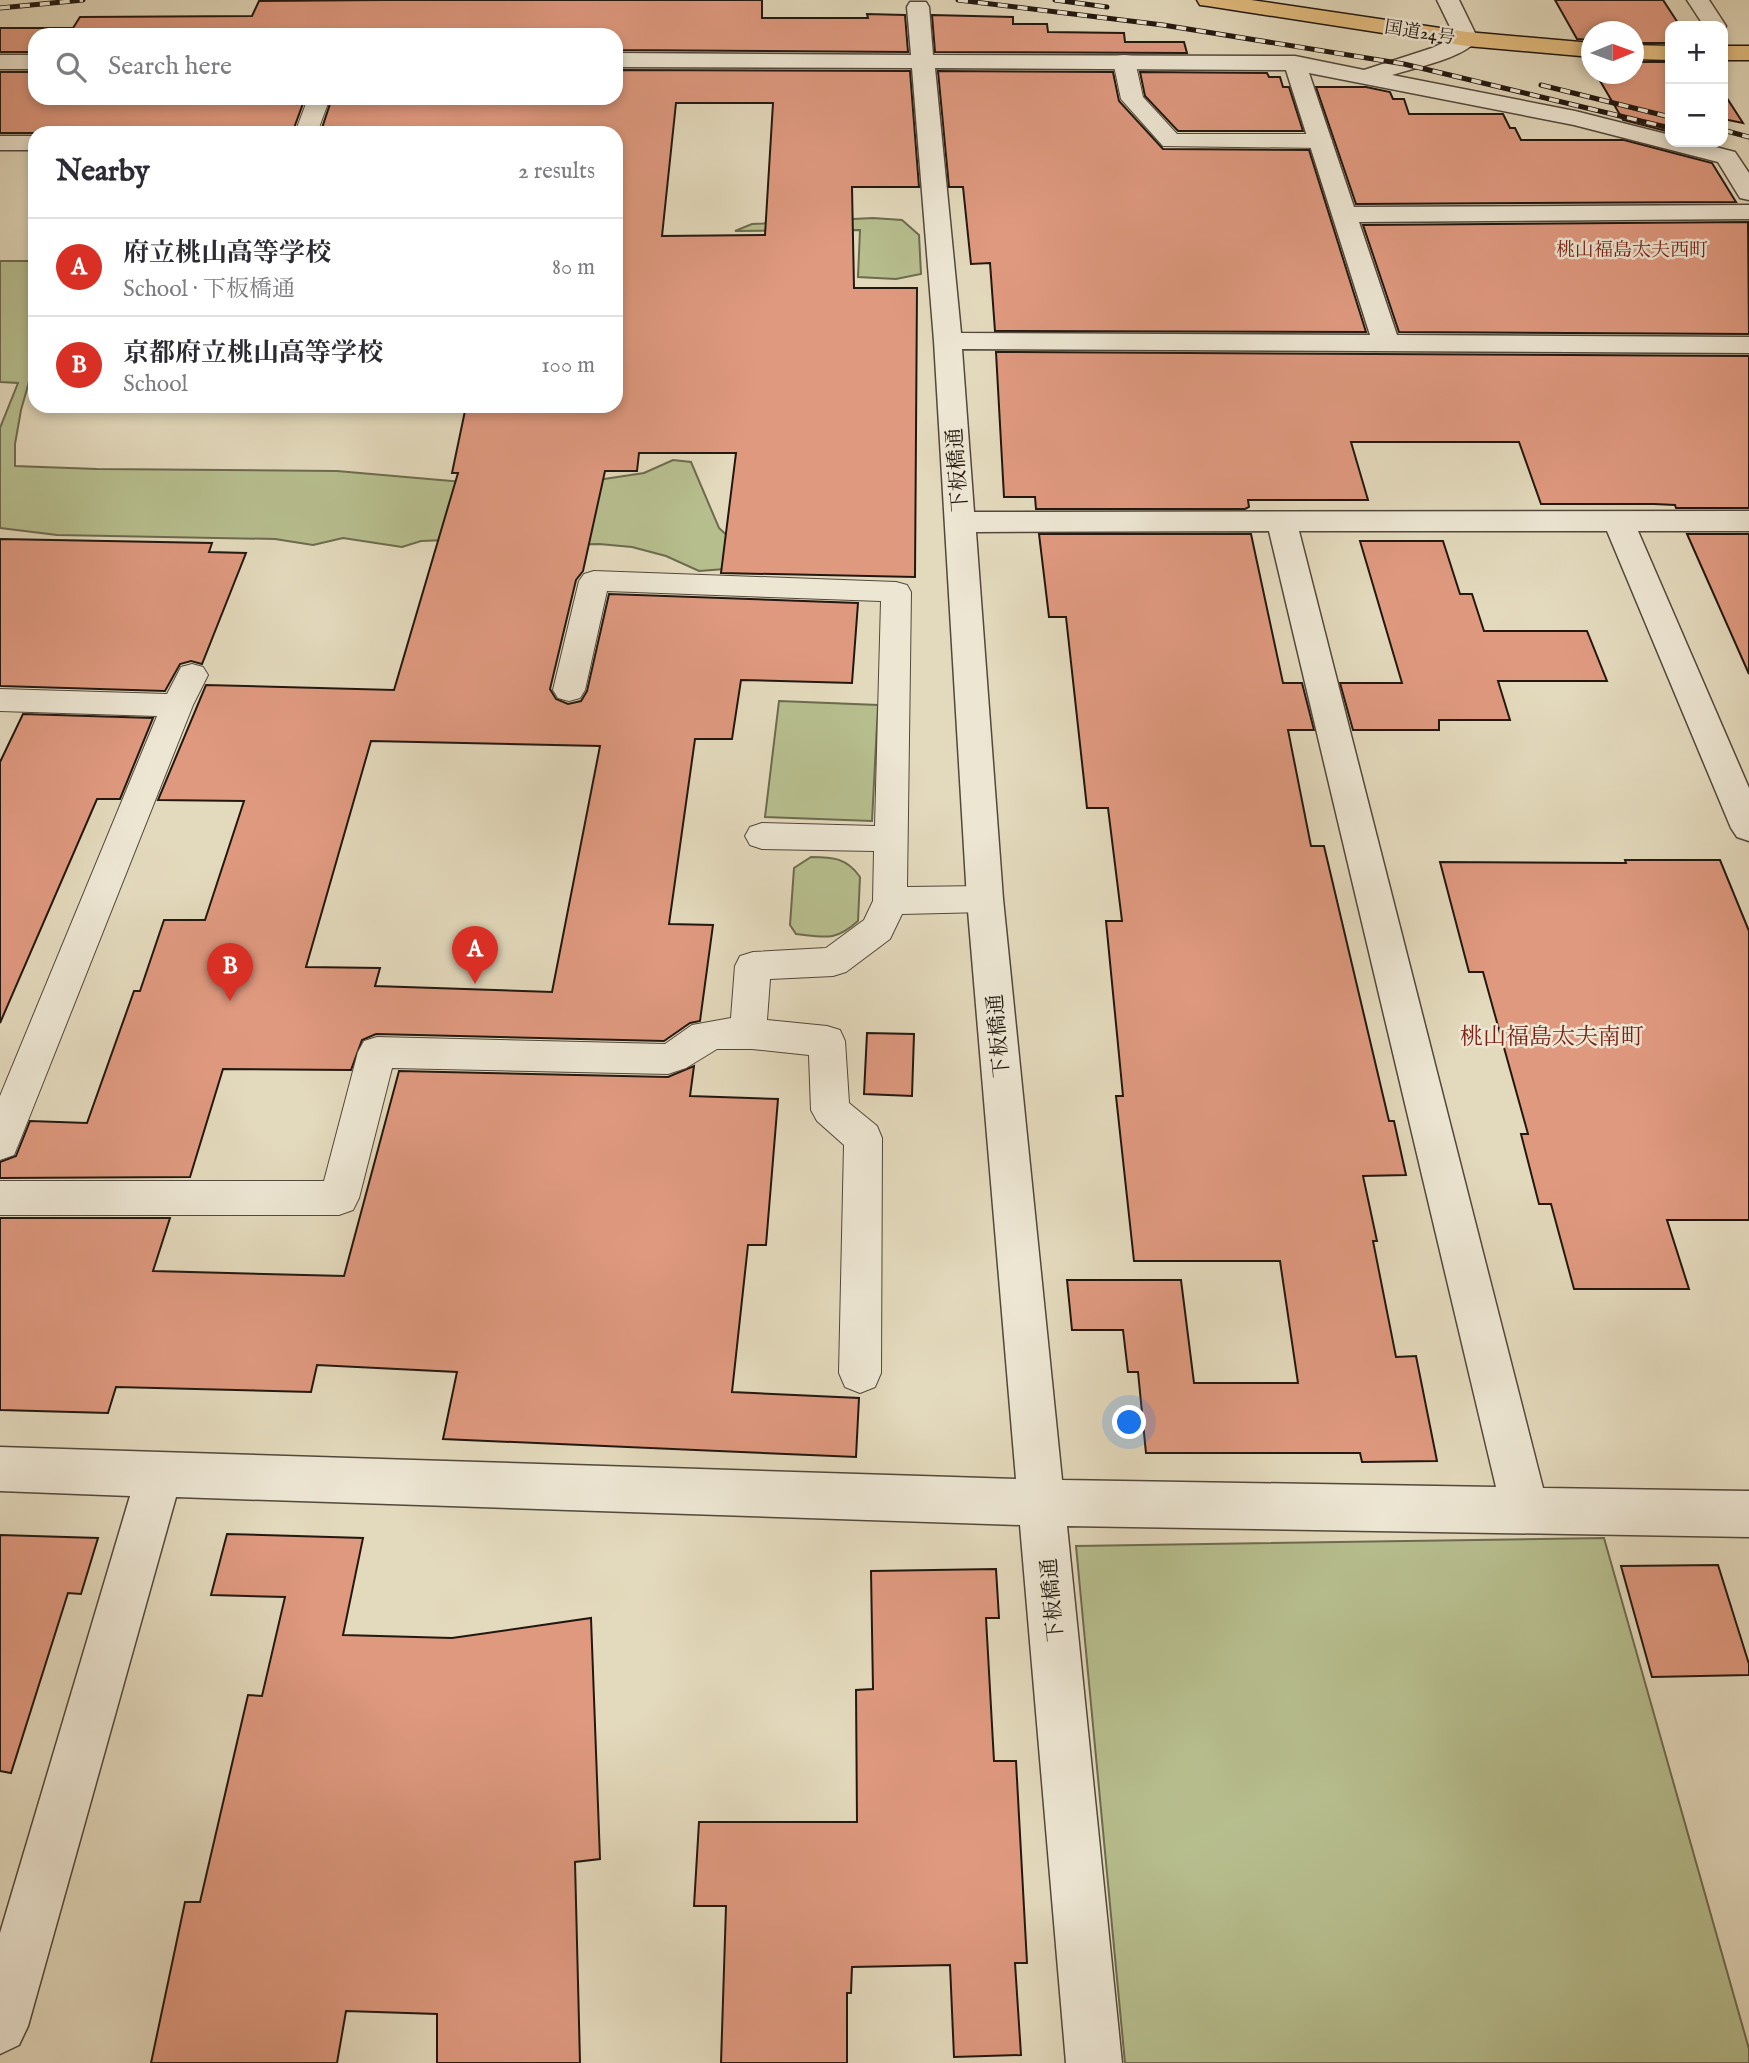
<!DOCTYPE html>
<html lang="en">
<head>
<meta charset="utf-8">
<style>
  body { margin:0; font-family:"IM FELL English","Noto Serif JP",serif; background:#f7f7f7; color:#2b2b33 }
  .controls { position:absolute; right:21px; top:21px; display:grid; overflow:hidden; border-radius:14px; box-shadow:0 4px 10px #0003 }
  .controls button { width:63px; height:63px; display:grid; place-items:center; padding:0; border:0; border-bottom:2px solid #e1e1e2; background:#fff; color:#2b2b33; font:35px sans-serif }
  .compass { position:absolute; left:1581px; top:21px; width:63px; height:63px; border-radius:50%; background:#fff; box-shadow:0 4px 10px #0003; rotate:89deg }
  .you { position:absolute; left:1130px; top:1423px; width:24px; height:24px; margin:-18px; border:5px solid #fff; border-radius:50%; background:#1a73e8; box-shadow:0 0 0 10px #1a73e833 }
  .badge { display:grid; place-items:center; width:46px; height:46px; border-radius:50%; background:#d93025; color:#fff; font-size:23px; font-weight:700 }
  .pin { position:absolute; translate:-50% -58px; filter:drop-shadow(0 2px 4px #0008) }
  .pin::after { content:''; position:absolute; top:37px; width:24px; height:21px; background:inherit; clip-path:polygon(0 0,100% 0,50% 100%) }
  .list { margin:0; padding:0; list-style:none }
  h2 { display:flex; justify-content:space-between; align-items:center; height:91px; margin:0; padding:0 28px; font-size:30px }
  h2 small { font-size:23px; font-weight:400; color:#7c7c81 }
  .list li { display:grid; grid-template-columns:46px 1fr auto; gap:21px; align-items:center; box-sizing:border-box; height:98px; padding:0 28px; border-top:2px solid #e1e1e2 }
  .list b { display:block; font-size:26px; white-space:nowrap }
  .list p { margin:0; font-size:23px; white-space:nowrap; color:#7c7c81 }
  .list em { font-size:23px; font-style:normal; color:#7c7c81 }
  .icon { flex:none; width:38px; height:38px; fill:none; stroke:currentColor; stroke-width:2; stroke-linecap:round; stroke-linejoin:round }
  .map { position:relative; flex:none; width:1749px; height:2063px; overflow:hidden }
  .search { position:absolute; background:#fff; box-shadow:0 4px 10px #0003; left:28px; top:28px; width:595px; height:77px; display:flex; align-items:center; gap:18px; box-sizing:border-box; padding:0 24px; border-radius:21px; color:#7c7c81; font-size:26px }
  .panel { position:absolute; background:#fff; box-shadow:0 4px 10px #0003; left:28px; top:126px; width:595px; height:287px; border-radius:21px }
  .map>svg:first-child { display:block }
</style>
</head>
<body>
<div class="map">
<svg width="1749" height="2063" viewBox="0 0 1749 2063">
  <rect width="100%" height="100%" fill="#e3d9bc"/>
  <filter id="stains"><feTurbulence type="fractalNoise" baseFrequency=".00286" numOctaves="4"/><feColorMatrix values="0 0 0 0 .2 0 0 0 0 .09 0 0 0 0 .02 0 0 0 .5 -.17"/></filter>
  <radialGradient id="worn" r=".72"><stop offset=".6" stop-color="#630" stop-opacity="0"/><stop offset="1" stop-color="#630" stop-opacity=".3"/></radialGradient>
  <!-- green -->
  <g fill="#b7be8e" stroke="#6c6b4f" stroke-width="2">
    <polygon points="873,218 902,220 919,235 921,274 896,279 858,277 860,230 735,231 752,224"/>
    <polygon points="0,261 35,261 35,361 21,410 15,444 15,466 97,469 337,471 486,484 584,482 644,473 673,460 691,462 719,528 736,544 725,569 699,571 666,556 632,547 599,544 535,545 446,540 421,541 402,547 343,538 313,545 275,539 57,535 0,528 0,428 18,383 0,382"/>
    <polygon points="779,701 878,705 872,821 765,817"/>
    <path d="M 811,857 C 833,857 847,858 860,877 L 858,921 C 835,942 824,937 796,934 L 790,925 L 794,868 Z"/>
    <polygon points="1604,1538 1749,2049 1749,2063 1125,2063 1076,1546"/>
  </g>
  <!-- building -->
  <g fill="#df997f" stroke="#221810" stroke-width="2" fill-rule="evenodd">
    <polygon points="385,0 762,0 762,18 868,18 867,14 905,15 908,52 616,50 616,35 35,35 35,52 0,52 0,28 73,28 80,17 252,16 259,1"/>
    <polygon points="1555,0 1663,0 1680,26 1670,26 1670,43 1634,43 1634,32 1592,32 1592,40 1577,39"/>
    <polygon points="932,15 1013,17 1013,24 1047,24 1048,32 1124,33 1125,42 1184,42 1187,53 935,52"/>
    <polygon points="1634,62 1670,62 1670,132 1623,120 1596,74 1634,74"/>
    <path d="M 616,70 L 910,71 L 919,187 L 852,187 L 854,288 L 917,288 L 915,577 L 721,573 L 736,453 L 639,453 L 637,471 L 605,471 L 583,571 L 576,580 L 550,689 L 556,699 L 568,704 L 581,701 L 587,691 L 609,594 L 858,603 L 852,683 L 741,680 L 732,739 L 695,739 L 669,924 L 713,925 L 700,1021 L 690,1023 L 664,1041 L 376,1034 L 362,1040 L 351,1070 L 223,1069 L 190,1177 L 0,1178 L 0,1162 L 16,1156 L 30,1121 L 87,1123 L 134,991 L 140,991 L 164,920 L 205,920 L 244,801 L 158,800 L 206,685 L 394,690 L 458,473 L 452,473 L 466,406 L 616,406 L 616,133 L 355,133 L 356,127 L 322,128 L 332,98 L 616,98 ZM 676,103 L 773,103 L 765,235 L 662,236 ZM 371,741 L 600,746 L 552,992 L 375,986 L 380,968 L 306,967 Z"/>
    <polygon points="938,71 1113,72 1119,101 1163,149 1309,150 1366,332 995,331 990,263 971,264 963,187 949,187"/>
    <polygon points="0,72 35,72 35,98 305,98 294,128 246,128 229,130 228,133 0,133"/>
    <polygon points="1140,72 1267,73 1269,77 1280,77 1283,87 1289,87 1303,131 1178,131 1145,96"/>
    <polygon points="1316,87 1366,87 1390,92 1393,99 1404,99 1409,114 1503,114 1510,128 1515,128 1521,140 1624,140 1712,163 1736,202 1356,204"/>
    <polygon points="1723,92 1743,123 1723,119"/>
    <polygon points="1748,222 1749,334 1399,332 1363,225"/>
    <polygon points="996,352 1749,356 1749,508 1676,508 1675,505 1654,504 1541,504 1519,442 1351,442 1368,500 1248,500 1249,507 1245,509 1036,509 1035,497 1004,497"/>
    <polygon points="1039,534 1251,534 1283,683 1302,683 1314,730 1288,730 1311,846 1324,846 1389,1121 1394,1121 1406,1175 1363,1176 1377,1241 1373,1241 1396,1357 1416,1356 1437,1461 1362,1462 1360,1453 1146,1453 1138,1372 1128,1372 1123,1330 1072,1330 1067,1280 1181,1280 1194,1383 1298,1383 1280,1261 1134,1261 1116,1096 1123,1096 1106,921 1122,921 1108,808 1087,808 1066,617 1049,617"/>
    <polygon points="1687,534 1749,534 1749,674"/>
    <polygon points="0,539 212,543 209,552 246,553 202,664 191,661 180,664 165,691 0,686"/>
    <polygon points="1360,541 1443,541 1460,594 1472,594 1484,631 1587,631 1607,681 1498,681 1510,720 1439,720 1439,730 1353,730 1340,683 1402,683"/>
    <polygon points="23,714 153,718 120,799 97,799 0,1023 0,762"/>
    <polygon points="1625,860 1720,860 1749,931 1749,1220 1667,1220 1689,1289 1574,1289 1551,1204 1539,1204 1521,1134 1528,1134 1483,972 1469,972 1440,862 1626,863"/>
    <polygon points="867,1033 914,1034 912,1096 864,1094"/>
    <polygon points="694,1066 690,1096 778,1099 766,1245 748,1245 732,1392 859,1398 856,1457 443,1439 457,1372 317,1365 311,1392 116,1387 108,1413 0,1410 0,1218 170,1218 153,1271 344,1276 399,1071 668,1077"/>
    <polygon points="227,1534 363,1538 343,1635 452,1638 591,1618 600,1859 575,1862 580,2063 437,2063 437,2014 346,2011 337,2063 151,2063 185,1902 200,1902 248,1695 262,1696 285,1597 211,1595"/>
    <polygon points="0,1535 98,1538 81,1594 68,1593 11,1773 0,1771"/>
    <polygon points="1718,1565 1749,1664 1749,1675 1652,1677 1621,1566"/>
    <polygon points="996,1569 999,1618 986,1618 994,1761 1016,1761 1027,1963 1015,1963 1021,2055 954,2057 950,1965 852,1967 851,1993 847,1993 847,2063 721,2063 726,1906 694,1906 699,1822 857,1822 856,1690 873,1689 871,1571"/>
  </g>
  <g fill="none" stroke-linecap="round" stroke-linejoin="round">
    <!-- lane casing -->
    <g stroke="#52483b" stroke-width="2">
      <g id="lane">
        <polygon points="1124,55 1132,56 1135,61 1143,97 1177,134 1321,134 1329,136 1332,141 1329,146 1321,148 1163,146 1121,99 1113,61 1116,56"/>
        <polygon points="308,98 330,98 317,133 295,133"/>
        <polygon points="594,571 896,582 907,585 911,592 907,887 985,886 997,890 1002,899 997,908 985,912 902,914 890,939 846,972 833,976 770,979 767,1020 827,1026 840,1030 845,1041 849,1103 877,1126 882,1138 881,1373 875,1387 860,1393 845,1387 839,1373 844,1145 817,1121 811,1110 809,1055 752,1049 717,1049 686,1068 668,1074 392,1068 359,1198 353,1210 339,1215 0,1215 0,1181 324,1181 358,1052 364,1041 377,1037 665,1044 692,1025 731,1018 735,966 740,956 753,952 826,948 864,920 873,901 874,851 762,849 750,845 745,836 750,827 762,823 875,826 881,601 607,591 585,690 580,698 569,701 558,698 553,690 579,581 584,574"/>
        <polygon points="192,664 203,667 208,675 193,705 19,1143 14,1155 0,1160 0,1096 157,716 0,711 0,689 167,694 181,667"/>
      </g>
    </g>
    <!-- street casing -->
    <g stroke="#52483b" stroke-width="3">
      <g id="street">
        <path d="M 1437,0 L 1459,0 L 1478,39 C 1465,58 1414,68 1392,75 L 1575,111 L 1670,135 L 1670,142 L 1696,142 L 1735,152 L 1749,173 L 1749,200 L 1740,198 L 1718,162 L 1574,125 L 1309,73 L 1354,207 L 1749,205 L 1749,219 L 1359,222 L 1397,335 L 1749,337 L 1749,353 L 962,349 L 974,512 L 1749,511 L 1749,531 L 1638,531 L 1749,788 L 1749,841 L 1737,837 L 1731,828 L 1607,531 L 1299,531 L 1543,1488 L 1749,1491 L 1749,1537 L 1067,1526 L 1122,2063 L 1066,2063 L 1020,1525 L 176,1497 L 28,2026 L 19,2045 L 0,2054 L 0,1933 L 130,1496 L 0,1491 L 0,1447 L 1016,1479 L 967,899 L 934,341 L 912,68 L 616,67 L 616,53 L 911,55 L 907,7 L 910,2 L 926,2 L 929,7 L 933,55 L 1295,56 L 1364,70 L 1432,48 L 1455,37 ZM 935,68 L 1286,70 L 1370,335 L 961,333 ZM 1269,531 L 1496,1487 L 1062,1480 L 1003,899 L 976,532 Z"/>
        <polygon points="1687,0 1709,0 1726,26 1723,31 1723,26 1704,26"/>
        <rect x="0" y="55" width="35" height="14"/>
        <rect x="0" y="136" width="35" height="14"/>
      </g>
    </g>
    <!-- highway casing -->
    <g stroke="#221810" stroke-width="3">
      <g id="highway">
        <polygon points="1197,0 1251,0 1467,32 1592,43 1592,57 1467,46 1208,6 1200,5"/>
        <polygon points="1634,45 1670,46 1670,60 1634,59"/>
        <rect x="1723" y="46" width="26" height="14"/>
      </g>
    </g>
    <!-- lane -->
    <use href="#lane" fill="#ede6d3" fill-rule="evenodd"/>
    <!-- street -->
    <use href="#street" fill="#ede6d3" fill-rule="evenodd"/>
    <!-- highway -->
    <use href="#highway" fill="#e2bc7e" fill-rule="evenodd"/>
    <!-- rail casing -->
    <g stroke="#221810" stroke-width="5">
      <g id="rail">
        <polyline points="958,0 1163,25 1404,64 1670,128"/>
        <polyline points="1055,0 1107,7"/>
        <polyline points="0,8 83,0"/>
        <polyline points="1541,85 1670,117"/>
        <polyline points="1723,130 1749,137"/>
      </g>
    </g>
    <!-- rail -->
    <use href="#rail" stroke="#ede6d3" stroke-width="3.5" stroke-dasharray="10" stroke-linecap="butt"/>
  </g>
  <g text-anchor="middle" stroke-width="5" stroke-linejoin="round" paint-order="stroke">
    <!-- far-street labels -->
    <g font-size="18" fill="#221810" stroke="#ede6d3">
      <text transform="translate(1420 32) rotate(9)" y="6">国道24号</text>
    </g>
    <!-- far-neighbourhood labels -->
    <g font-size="19" fill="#7a1f14" stroke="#ede6d3">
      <text x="1632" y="256">桃山福島太夫西町</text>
    </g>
    <!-- street labels -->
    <g font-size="21" fill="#221810" stroke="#ede6d3">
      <text transform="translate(957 470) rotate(-94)" y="7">下板橋通</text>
      <text transform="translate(998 1036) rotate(-95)" y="7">下板橋通</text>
      <text transform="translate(1052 1600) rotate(-95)" y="7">下板橋通</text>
    </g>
    <!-- neighbourhood labels -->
    <g font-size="23" fill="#7a1f14" stroke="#ede6d3">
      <text x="1552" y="1044">桃山福島太夫南町</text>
    </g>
  </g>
  <rect width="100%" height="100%" filter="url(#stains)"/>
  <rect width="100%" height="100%" fill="url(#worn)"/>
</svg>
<div class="controls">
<button>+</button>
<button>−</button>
</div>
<svg class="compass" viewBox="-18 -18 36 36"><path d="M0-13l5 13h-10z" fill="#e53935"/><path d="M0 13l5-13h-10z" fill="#7c7c81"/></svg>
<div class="you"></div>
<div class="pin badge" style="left:475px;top:984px">A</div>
<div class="pin badge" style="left:230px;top:1001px">B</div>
<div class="search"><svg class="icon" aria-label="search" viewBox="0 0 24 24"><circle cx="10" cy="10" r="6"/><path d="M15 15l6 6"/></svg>Search here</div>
<section class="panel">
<h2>Nearby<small>2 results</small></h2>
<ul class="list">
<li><span class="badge">A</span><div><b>府立桃山高等学校</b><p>School · 下板橋通</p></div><em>80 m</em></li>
<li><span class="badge">B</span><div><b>京都府立桃山高等学校</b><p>School</p></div><em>100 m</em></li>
</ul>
</section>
</div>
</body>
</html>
